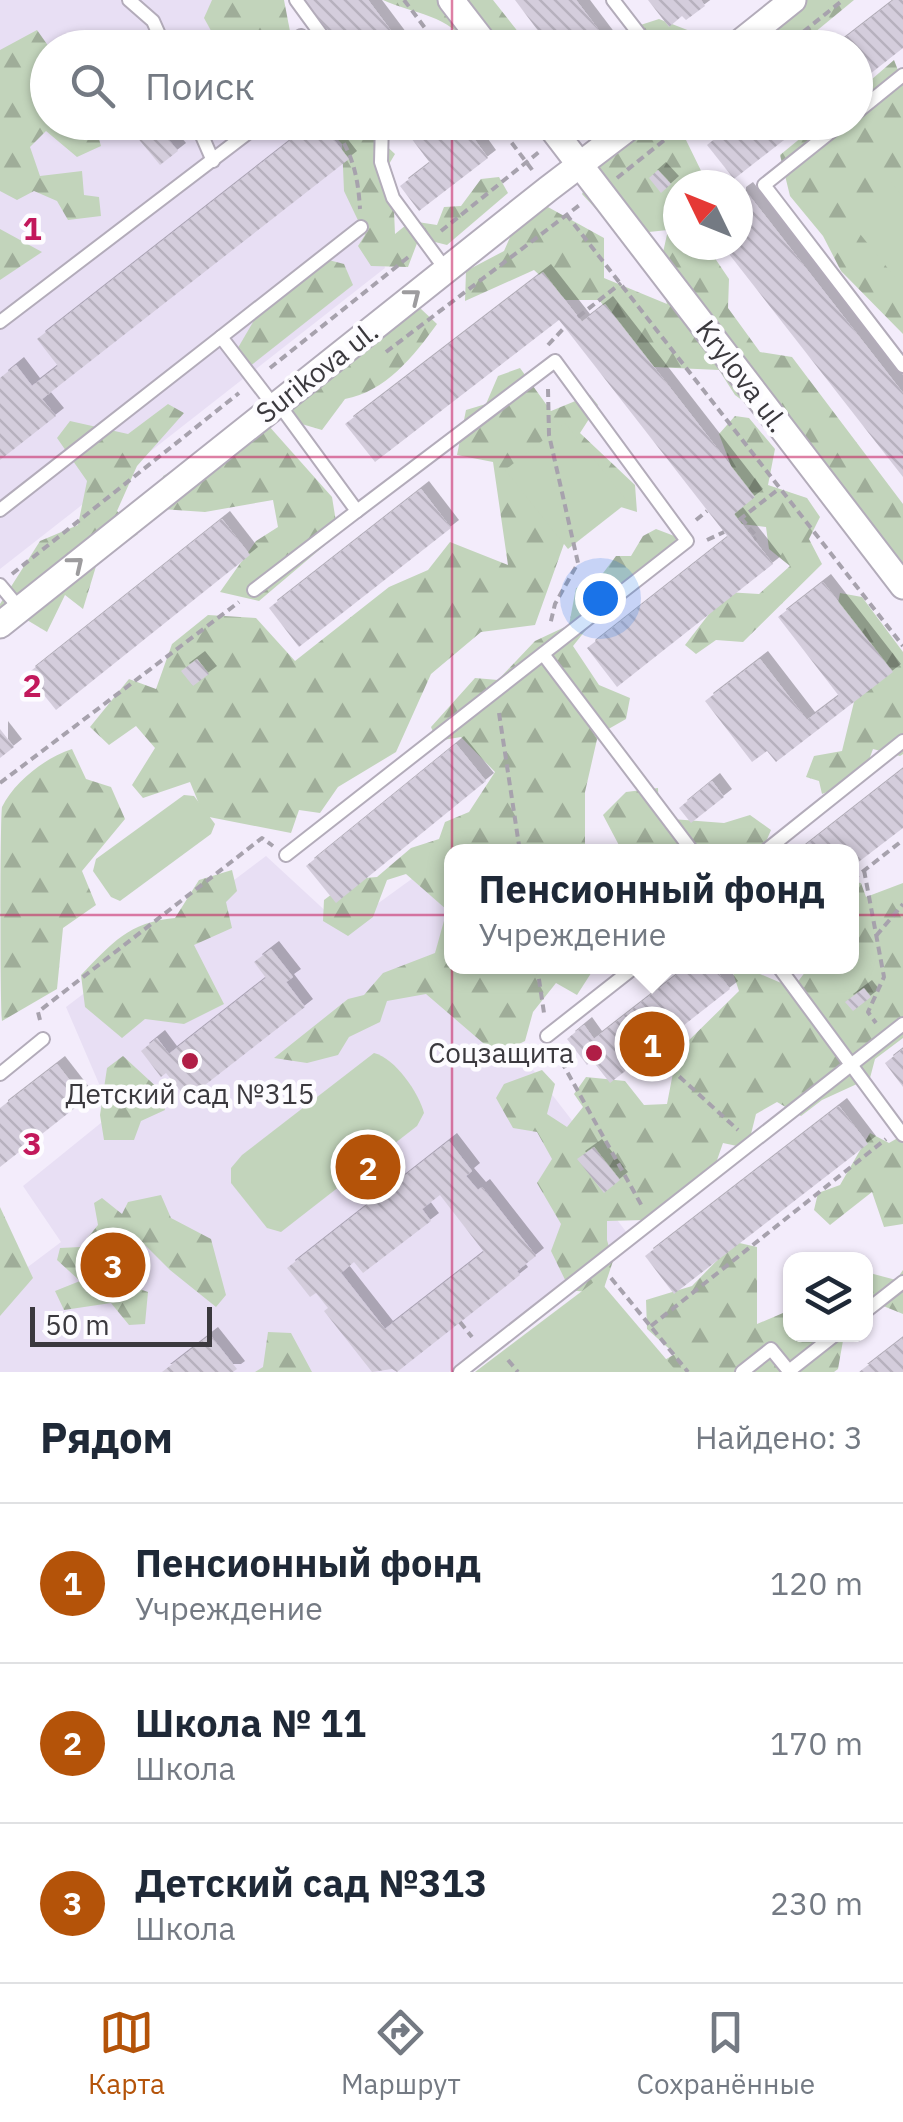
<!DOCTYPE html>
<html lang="ru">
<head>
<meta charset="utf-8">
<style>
  body { margin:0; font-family:"IBM Plex Sans",sans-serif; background:#f6f6f7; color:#1f2937 }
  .controls { position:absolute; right:30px; bottom:30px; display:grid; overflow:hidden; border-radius:20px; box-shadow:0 2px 8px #0004 }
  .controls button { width:90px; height:90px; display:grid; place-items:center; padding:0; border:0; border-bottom:2px solid #e0e1e3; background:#fff; color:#1f2937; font:50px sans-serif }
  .compass { position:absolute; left:663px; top:170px; width:90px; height:90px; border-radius:50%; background:#fff; box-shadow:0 2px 8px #0004; rotate:313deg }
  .scale { position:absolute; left:30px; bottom:25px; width:182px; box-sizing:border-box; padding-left:10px; border:5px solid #3b393e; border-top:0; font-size:28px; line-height:35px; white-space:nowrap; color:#3b393e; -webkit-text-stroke:8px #fdfcff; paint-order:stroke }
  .you { position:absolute; left:600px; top:598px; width:35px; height:35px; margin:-25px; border:8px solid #fff; border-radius:50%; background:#1a73e8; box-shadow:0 0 0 15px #1a73e833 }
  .badge { display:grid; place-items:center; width:65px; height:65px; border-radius:50%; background:#b45309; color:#fff; font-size:32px; font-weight:700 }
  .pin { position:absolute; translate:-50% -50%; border:5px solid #fff; box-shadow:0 2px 10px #0006 }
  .popup { position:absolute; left:444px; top:844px; width:415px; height:130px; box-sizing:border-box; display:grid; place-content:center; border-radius:20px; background:#fff; filter:drop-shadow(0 2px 8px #0005); font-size:32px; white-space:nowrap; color:#747a83 }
  .popup b { font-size:38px; color:#1f2937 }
  .popup::after { content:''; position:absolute; left:50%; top:100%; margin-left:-20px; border:20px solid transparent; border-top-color:#fff }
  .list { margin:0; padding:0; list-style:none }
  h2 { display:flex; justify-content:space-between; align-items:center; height:130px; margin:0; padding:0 40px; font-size:42px }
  h2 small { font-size:32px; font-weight:400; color:#747a83 }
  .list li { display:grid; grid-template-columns:65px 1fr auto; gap:30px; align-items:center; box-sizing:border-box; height:160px; padding:0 40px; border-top:2px solid #e0e1e3 }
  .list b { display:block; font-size:38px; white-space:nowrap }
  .list p { margin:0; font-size:32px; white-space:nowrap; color:#747a83 }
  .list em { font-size:32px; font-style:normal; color:#747a83 }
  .icon { flex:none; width:55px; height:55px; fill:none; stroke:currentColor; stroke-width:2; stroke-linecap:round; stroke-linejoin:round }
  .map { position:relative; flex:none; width:903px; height:1372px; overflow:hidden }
  .search { position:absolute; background:#fff; box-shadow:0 2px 8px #0004; left:30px; right:30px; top:30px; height:110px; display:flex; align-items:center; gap:25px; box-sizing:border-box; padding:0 35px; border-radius:55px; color:#747a83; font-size:38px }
  .sheet { height:610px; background:#fff }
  nav { display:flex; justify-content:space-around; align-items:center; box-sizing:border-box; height:140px; border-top:2px solid #e0e1e3; background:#fff; font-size:28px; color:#747a83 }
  nav a { display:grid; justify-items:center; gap:5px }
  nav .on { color:#b45309 }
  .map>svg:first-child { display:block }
</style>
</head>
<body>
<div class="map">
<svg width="903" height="1372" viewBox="0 0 903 1372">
  <defs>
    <pattern id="forest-firs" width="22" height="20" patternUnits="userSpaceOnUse" patternTransform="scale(2.5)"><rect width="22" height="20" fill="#c2d4bb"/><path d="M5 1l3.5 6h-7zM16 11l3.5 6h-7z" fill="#9fad99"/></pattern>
    <pattern id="building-back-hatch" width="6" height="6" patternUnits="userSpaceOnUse" patternTransform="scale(2.5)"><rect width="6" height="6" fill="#d4cddc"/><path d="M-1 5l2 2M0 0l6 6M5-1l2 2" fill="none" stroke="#b7b1be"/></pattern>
    <filter id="shadow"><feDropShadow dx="8" dy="-8" stdDeviation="0" flood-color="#0004"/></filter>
  </defs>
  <rect width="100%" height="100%" fill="#f3ecfb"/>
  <!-- built -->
  <g fill="#e8dff4">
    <polygon points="0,0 226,0 242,47 48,48 48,122 334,123 357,151 385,268 0,569"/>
    <polygon points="266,856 344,928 431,865 452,893 452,933 437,945 587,1140 569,1156 627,1233 449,1372 0,1372 0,1288 61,1242 23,1186 112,1114 66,1007"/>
  </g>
  <!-- forest -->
  <g fill="url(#forest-firs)">
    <polygon points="212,0 284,0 293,47 220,47 204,18"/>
    <path d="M 383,0 L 493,0 L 530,47 L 469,47 C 451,15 413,14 383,0 Z"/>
    <polygon points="783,0 854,0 797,47 727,48"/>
    <polygon points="659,19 690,31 673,47 621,48 625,30"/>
    <polygon points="37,30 49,47 48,122 95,125 101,146 77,157 46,131 30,147 40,176 82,171 84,195 99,197 101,216 68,220 57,201 34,191 17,200 0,191 0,50"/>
    <polygon points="894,60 903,83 903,334 841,271 823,236 790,196 780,155 819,123 856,122 856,93"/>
    <polygon points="322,123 362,123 395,154 379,181 393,188 395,234 411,221 437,225 444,207 461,206 481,179 499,177 508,193 447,245 419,238 408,267 371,266 358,246 365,235 344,191 342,144"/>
    <polygon points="623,123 707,123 686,140 708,185 678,185 678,245 706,245 729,279 728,308 760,352 792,357 903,504 903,578 857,509 805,480 758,412 735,395 719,370 654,367 599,300 566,300 534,270 465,301 466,271 504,251 528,196 604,238 604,278 667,304 658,275 668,230 620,235 582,194 618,126"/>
    <polygon points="0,229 42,252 0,280"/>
    <polygon points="317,257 344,264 353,285 244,371 232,358 273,288"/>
    <path d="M 403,292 L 437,324 C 414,356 385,392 345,399 L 322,430 L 278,417 Z"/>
    <polygon points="520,368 551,411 590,395 598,405 580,433 635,485 637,512 611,504 570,527 535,625 481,632 431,674 396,752 338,787 320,813 299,810 291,833 204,816 190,782 143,798 132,785 155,748 136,726 109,745 90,727 129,679 156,689 172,644 208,615 256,618 295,661 389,587 428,570 450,542 508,565 493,462 457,455 466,410 486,404 498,376"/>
    <polygon points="168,404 184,413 137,466 117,511 138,534 97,563 83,609 65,595 47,632 27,620 0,638 0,604 40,541 78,525 87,481 57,438 70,421 128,434"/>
    <polygon points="735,416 749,418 775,449 768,485 807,498 820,517 809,539 822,564 743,642 716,640 696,654 685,645 726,592 759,594 790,566 769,549 766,527 734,523 737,482 719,434"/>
    <polygon points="268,425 332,497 338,534 259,601 220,592 256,541 278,527 273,500 205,512 161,509 163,476 216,447"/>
    <polygon points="656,529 677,537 664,568 621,586 573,646 599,685 630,698 626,719 598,735 585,792 585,851 452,852 452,966 595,967 577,995 556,983 533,1012 525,1041 497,1055 426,994 387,1001 380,1022 349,1037 338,1055 307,1063 274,1058 348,999 364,995 383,973 435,953 447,910 406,874 387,880 373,917 348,936 323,921 324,900 352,879 377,877 411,848 439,839 445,822 469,812 495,772 461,737 437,741 431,727 475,678 498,680 535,641 569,625 576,588 597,581 616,556 631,556 643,536"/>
    <polygon points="840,593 862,597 903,652 903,754 900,756 873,749 862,779 822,794 819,781 806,777 814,756 842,751 854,702 837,608"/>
    <path d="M 72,749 L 86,779 L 111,787 L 125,819 L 82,871 L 96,905 L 63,928 L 57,989 L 2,1021 C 0,1009 0,817 2,807 C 15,781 45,758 72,749 Z"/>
    <polygon points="658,788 659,818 724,823 750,815 771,830 762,851 712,851 710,847 694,851 622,851 603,815 626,792"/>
    <path d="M 232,870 L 237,891 L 226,902 L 232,928 L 194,945 L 224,1004 L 184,1024 L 145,1019 L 122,1038 L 85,1007 L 81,975 C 112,943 129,922 175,918 L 199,880 Z"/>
    <polygon points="852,882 861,883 866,897 903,883 903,1038 875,1059 870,1078 822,1100 801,1116 777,1102 756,1114 750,1138 737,1146 723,1143 716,1163 645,1220 607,1221 607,1240 613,1261 602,1294 570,1290 551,1251 561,1224 537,1183 552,1159 537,1132 513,1128 496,1098 504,1084 542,1070 555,1084 547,1114 567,1127 583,1107 574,1094 586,1077 625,1081 644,1105 667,1104 677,1052 739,991 731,967 759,967 760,974 793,988 809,967 852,966"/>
    <polygon points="123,1056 162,1092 165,1110 141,1121 134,1140 104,1140 100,1115 107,1068"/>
    <polygon points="870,1133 889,1143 903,1135 903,1224 884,1227 872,1192 830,1225 814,1210 818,1193 840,1185"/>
    <polygon points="161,1195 171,1218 211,1239 226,1295 216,1307 170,1270 140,1240 101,1233 95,1253 97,1274 148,1292 145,1324 129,1325 111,1303 64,1310 55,1291 80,1281 57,1260 60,1248 80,1247 98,1225 94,1203 102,1198 122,1214 128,1202"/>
    <polygon points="0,1207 33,1278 0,1316"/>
    <polygon points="735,1242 757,1247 757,1324 790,1310 790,1334 844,1335 838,1369 834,1372 644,1372 675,1354 647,1329 646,1300 692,1286"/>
    <polygon points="903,1270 903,1314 866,1299 866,1272 896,1280"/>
    <polygon points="268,1332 291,1333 312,1372 255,1372 263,1367"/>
  </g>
  <!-- park -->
  <g fill="#c2d4bb">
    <polygon points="891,182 903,197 903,287 847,218"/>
    <polygon points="565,423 628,502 568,549 505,470"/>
    <polygon points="184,795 194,796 215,824 211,834 120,901 111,897 93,871 96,859"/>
    <path d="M 374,1053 C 395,1058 419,1093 424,1113 L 417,1126 L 281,1232 L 267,1228 L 231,1183 L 231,1168 L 242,1155 Z"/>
    <polygon points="598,1279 677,1372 475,1372"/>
  </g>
  <!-- building -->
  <g fill="url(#building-back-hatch)" fill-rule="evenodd" filter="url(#shadow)">
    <polygon points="305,0 368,0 404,48 341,48"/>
    <polygon points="515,0 576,0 607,41 599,48 551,48"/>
    <polygon points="648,0 701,0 705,6 686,20 682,16 669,27"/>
    <polygon points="894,0 903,0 903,48 856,85 856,48 832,48"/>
    <polygon points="154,122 178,151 160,165 136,136"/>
    <polygon points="314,122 320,122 349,159 42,399 56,416 0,460 0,378 16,365 32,386 58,366 37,339"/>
    <polygon points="399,122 462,122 488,158 419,211 400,186 430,163"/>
    <polygon points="736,122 807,122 734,179 707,145"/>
    <polygon points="658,170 671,184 661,193 649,178"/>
    <polygon points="745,190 903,393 903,477 722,245 738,245 738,195"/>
    <polygon points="543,272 582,322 605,304 755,497 734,514 773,564 617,687 587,648 728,537 559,320 375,462 345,424"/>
    <polygon points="421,489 451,528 299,647 269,608"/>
    <polygon points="222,519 250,555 56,710 27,674"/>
    <polygon points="823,582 893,672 776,762 767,751 752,762 705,701 760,659 807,720 839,696 778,617"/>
    <polygon points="197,659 209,674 193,686 181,671"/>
    <polygon points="0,729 14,747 0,758"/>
    <polygon points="456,744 486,781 336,903 306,866"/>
    <polygon points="903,769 903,828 852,867 852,852 797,852"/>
    <polygon points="712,781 724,797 691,823 679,808"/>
    <polygon points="271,949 293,977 286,982 305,1007 187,1099 166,1073 161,1077 141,1051 157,1038 169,1054 266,978 254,962"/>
    <polygon points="688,966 713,966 730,989 610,1083 592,1060 587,1065 567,1039 584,1025 594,1039"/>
    <polygon points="864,988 871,997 853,1011 845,1002"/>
    <polygon points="903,1049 903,1087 885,1063"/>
    <polygon points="57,1064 85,1100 0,1167 0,1108"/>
    <polygon points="839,1106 868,1144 674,1294 645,1256"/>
    <path d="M 449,1141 L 472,1171 L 466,1176 L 478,1190 L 482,1187 L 536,1256 L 517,1271 L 520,1275 L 397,1372 L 392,1369 L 372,1372 L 324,1311 L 328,1308 L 316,1293 L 310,1297 L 287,1268 ZM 440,1195 L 484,1252 L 385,1329 L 341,1273 L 354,1262 L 363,1273 L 431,1221 L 422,1209 Z"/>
    <polygon points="594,1147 620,1180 604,1193 577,1159"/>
    <polygon points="210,1335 237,1369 233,1372 162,1372"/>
    <polygon points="903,1338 903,1372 859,1372"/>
  </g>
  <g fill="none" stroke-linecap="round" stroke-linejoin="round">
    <!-- service casing -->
    <g stroke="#b3acba" stroke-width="16">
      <g id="service">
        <polyline points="129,0 153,21 165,48"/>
        <polyline points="296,0 331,48"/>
        <polyline points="613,0 650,48"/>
        <polyline points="286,48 301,36"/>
        <polyline points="856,113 903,75"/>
        <polyline points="196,122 213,161"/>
        <polyline points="382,122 381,162 393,198 446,270"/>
        <polyline points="843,122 764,185 903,366"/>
        <polyline points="0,322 262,122"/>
        <polyline points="221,337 361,227"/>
        <polyline points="0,510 221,337 274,406"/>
        <polyline points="0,585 20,609"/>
        <polyline points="254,590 357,511 278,403"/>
        <polyline points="543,654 693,852"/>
        <polyline points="764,852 903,741"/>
        <polyline points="286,855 687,541 555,361 357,511"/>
        <polyline points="778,966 903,1135"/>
        <polyline points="547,1036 636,966"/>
        <polyline points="0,1074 43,1039"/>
        <polyline points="866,1311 903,1282"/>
        <polyline points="460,1372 903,1024"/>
        <polyline points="742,1372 771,1349 789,1371 836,1334"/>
      </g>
    </g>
    <!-- minor casing -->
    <g stroke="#b3acba" stroke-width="29">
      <g id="minor">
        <polyline points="451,0 488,48"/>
        <polyline points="733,48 793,0"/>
        <polyline points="547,122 903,586"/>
        <polyline points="0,625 548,189 636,122"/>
      </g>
    </g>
    <!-- path -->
    <g stroke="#a7a2ad" stroke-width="4" stroke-dasharray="8 5" stroke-linecap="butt">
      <polyline points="404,0 440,48"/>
      <polyline points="783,48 843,0"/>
      <path d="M 329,122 C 352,149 358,175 360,209"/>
      <polyline points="496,122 533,171"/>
      <polyline points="617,178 687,122"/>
      <polyline points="566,214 903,646"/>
      <polyline points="441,231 539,152"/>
      <polyline points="578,317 621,283"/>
      <polyline points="548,345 565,327"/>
      <polyline points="386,352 581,204"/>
      <polyline points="270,368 411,255"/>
      <polyline points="548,389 549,435 578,563 555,604 550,625"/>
      <polyline points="741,518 757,537 754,539"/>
      <polyline points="696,520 707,511"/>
      <polyline points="739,520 780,488"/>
      <polyline points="707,540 724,532"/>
      <polyline points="12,574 239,393"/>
      <polyline points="499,713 520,852"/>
      <polyline points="0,783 239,602"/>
      <polyline points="864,870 884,977 868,1012 876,1023"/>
      <polyline points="852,880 903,840"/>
      <polyline points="876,936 903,904"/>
      <polyline points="537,966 544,1013"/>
      <polyline points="40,1020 38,1012 262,838 273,846"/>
      <polyline points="555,1050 643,1208"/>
      <polyline points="660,1059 738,1130"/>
      <polyline points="611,1278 688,1372"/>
      <polyline points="460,1322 472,1337"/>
      <polyline points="651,1326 886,1139"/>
      <polyline points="508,1360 518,1372"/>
    </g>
    <!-- service -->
    <use href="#service" stroke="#fff" stroke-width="12"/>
    <!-- minor -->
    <use href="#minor" stroke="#fff" stroke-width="25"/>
  </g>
  <!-- one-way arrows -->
  <defs><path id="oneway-chevron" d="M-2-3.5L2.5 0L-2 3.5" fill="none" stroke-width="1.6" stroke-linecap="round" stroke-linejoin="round" transform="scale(2.5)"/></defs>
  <g stroke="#9d9c9e">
    <use href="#oneway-chevron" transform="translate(413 296) rotate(-38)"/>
    <use href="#oneway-chevron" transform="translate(76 564) rotate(-39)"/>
  </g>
  <!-- grid -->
  <path fill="none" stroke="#c2185b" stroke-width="2.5" stroke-opacity="0.55" d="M 452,0 L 452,48M 452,122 L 452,1372M 0,457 L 903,457M 0,915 L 903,915"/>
  <!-- markers -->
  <g fill="#b01e46" stroke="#fdfcff" stroke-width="4">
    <circle cx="594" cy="1053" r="10"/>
    <circle cx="190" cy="1061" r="10"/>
  </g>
  <g text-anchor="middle" stroke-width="9" stroke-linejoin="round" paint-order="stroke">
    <!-- street labels -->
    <g font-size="28" fill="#3b393e" stroke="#fdfcff">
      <text transform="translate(317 372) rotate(-38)" y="10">Surikova ul.</text>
      <text transform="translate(742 376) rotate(53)" y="10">Krylova ul.</text>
    </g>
    <!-- poi labels -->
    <g font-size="28" fill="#3b393e" stroke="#fdfcff" text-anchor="end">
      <text x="574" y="1063">Соцзащита</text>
      <text x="190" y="1104" text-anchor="middle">Детский сад №315</text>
    </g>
  </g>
  <g font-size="32" text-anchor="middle" font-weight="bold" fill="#c2185b" stroke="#fdfcff" stroke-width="9" stroke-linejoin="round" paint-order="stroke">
    <text x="32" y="240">1</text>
    <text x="32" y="697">2</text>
    <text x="32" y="1155">3</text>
  </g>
</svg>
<div class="controls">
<button><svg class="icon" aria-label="layers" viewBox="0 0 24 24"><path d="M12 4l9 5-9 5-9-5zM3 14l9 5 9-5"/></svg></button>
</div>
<svg class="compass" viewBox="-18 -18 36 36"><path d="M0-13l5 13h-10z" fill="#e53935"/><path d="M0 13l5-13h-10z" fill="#747a83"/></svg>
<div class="scale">50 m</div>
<div class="you"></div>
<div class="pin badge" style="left:652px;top:1044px">1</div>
<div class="popup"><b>Пенсионный фонд</b>Учреждение</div>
<div class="pin badge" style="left:368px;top:1167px">2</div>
<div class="pin badge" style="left:113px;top:1265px">3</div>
<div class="search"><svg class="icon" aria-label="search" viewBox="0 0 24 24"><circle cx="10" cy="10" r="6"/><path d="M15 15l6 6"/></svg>Поиск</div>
</div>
<section class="sheet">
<h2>Рядом<small>Найдено: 3</small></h2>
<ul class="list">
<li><span class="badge">1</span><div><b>Пенсионный фонд</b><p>Учреждение</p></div><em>120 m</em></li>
<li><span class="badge">2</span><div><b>Школа № 11</b><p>Школа</p></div><em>170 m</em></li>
<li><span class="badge">3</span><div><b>Детский сад №313</b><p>Школа</p></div><em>230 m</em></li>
</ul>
</section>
<nav>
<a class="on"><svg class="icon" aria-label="map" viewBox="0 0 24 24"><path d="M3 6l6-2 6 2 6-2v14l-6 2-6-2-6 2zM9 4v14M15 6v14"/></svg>Карта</a>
<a><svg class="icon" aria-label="directions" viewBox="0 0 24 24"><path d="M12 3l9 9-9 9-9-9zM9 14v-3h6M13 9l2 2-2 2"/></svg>Маршрут</a>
<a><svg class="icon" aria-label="saved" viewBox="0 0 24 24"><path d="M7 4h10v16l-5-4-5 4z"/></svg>Сохранённые</a>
</nav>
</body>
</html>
